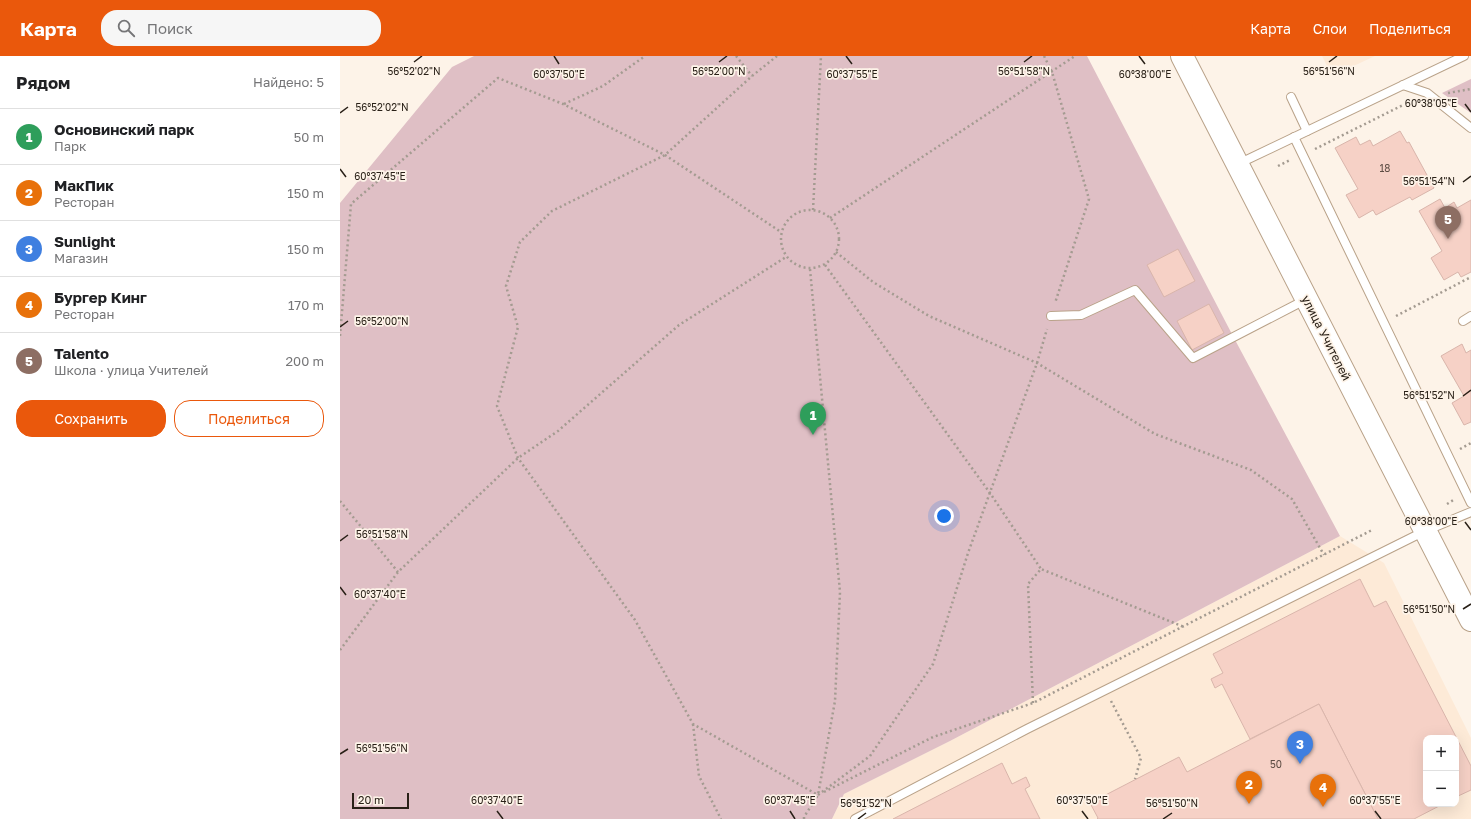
<!DOCTYPE html>
<html lang="ru">
<head>
<meta charset="utf-8">
<style>
  body { margin:0; font-family:"Golos Text",sans-serif; background:#f6f6f6; color:#202124 }
  .controls { position:absolute; right:12px; bottom:12px; display:grid; overflow:hidden; border-radius:8px; box-shadow:0 4px 16px #0002 }
  .controls button { width:36px; height:36px; display:grid; place-items:center; padding:0; border:0; border-bottom:1px solid #e0e0e0; background:#fff; color:#202124; font:20px sans-serif }
  .scale { position:absolute; left:12px; bottom:10px; width:57px; box-sizing:border-box; padding-left:4px; border:2px solid #292017; border-top:0; font-size:11px; line-height:14px; white-space:nowrap; color:#292017; -webkit-text-stroke:3px #fdf3e8; paint-order:stroke }
  .you { position:absolute; left:604px; top:460px; width:14px; height:14px; margin:-10px; border:3px solid #fff; border-radius:50%; background:#1a73e8; box-shadow:0 0 0 6px #1a73e833 }
  .badge { display:grid; place-items:center; width:26px; height:26px; border-radius:50%; background:#ea580c; color:#fff; font-size:13px; font-weight:700 }
  .pin { position:absolute; translate:-50% -33px; filter:drop-shadow(0 1px 2px #0008) }
  .pin::after { content:''; position:absolute; top:21px; width:14px; height:12px; background:inherit; clip-path:polygon(0 0,100% 0,50% 100%) }
  .list { margin:0; padding:0; list-style:none }
  h2 { display:flex; justify-content:space-between; align-items:center; height:52px; margin:0; padding:0 16px; font-size:17px }
  h2 small { font-size:13px; font-weight:400; color:#757577 }
  .list li { display:grid; grid-template-columns:26px 1fr auto; gap:12px; align-items:center; box-sizing:border-box; height:56px; padding:0 16px; border-top:1px solid #e0e0e0 }
  .list b { display:block; font-size:15px; white-space:nowrap }
  .list p { margin:0; font-size:13px; white-space:nowrap; color:#757577 }
  .list em { font-size:13px; font-style:normal; color:#757577 }
  .actions { display:flex; gap:8px; padding:12px 16px }
  .actions a { flex:1; padding:9px 0; border:1px solid #ea580c; border-radius:16px; text-align:center; font-size:14px; color:#ea580c }
  .actions .main { background:#ea580c; color:#fff }
  .icon { flex:none; width:22px; height:22px; fill:none; stroke:currentColor; stroke-width:2; stroke-linecap:round; stroke-linejoin:round }
  .map { position:relative; flex:none; width:1131px; height:763px; overflow:hidden }
  header { display:flex; align-items:center; gap:24px; box-sizing:border-box; height:56px; padding:0 20px; background:#ea580c; color:#fff }
  header strong { font-size:19px }
  nav { display:flex; gap:22px; margin-inline-start:auto; font-size:14px }
  .search { width:280px; height:36px; background:#f6f6f6; display:flex; align-items:center; gap:10px; box-sizing:border-box; padding:0 14px; border-radius:16px; color:#757577; font-size:15px }
  main { display:flex }
  aside { flex:1; background:#fff }
  .map>svg:first-child { display:block }
</style>
</head>
<body>
<header>
<strong>Карта</strong>
<div class="search"><svg class="icon" aria-label="search" viewBox="0 0 24 24"><circle cx="10" cy="10" r="6"/><path d="M15 15l6 6"/></svg>Поиск</div>
<nav><a>Карта</a><a>Слои</a><a>Поделиться</a></nav>
</header>
<main>
<aside>
<h2>Рядом<small>Найдено: 5</small></h2>
<ul class="list">
<li><span class="badge" style="background:#2e9e5b">1</span><div><b>Основинский парк</b><p>Парк</p></div><em>50 m</em></li>
<li><span class="badge" style="background:#e8710a">2</span><div><b>МакПик</b><p>Ресторан</p></div><em>150 m</em></li>
<li><span class="badge" style="background:#3f7fe0">3</span><div><b>Sunlight</b><p>Магазин</p></div><em>150 m</em></li>
<li><span class="badge" style="background:#e8710a">4</span><div><b>Бургер Кинг</b><p>Ресторан</p></div><em>170 m</em></li>
<li><span class="badge" style="background:#8d6e63">5</span><div><b>Talento</b><p>Школа · улица Учителей</p></div><em>200 m</em></li>
</ul>
<div class="actions"><a class="main">Сохранить</a><a>Поделиться</a></div>
</aside>
<div class="map">
<svg width="1131" height="763" viewBox="0 0 1131 763">
  <rect width="100%" height="100%" fill="#fdf3e8"/>
  <!-- built -->
  <g fill="#fdead7" fill-rule="evenodd">
    <polygon points="982,0 1035,0 992,20"/>
    <path d="M 1000,480 L 1044,507 L 1131,682 L 1131,763 L 492,763 L 504,738 L 610,685 ZM 1086,682 L 1116,682 L 1116,748 L 1086,748 Z"/>
  </g>
  <!-- green -->
  <g fill="#dfbfc5">
    <polygon points="134,0 747,0 894,282 1000,480 610,685 504,738 492,763 0,763 0,147 112,11"/>
    <polygon points="1131,23 1131,57 1102,37"/>
  </g>
  <!-- building -->
  <g fill="#f6d1c6" stroke="#d9b5ab">
    <polygon points="1060,75 1067,87 1069,86 1094,132 1072,144 1070,141 1036,159 1033,154 1019,162 1006,139 1018,133 995,92 1016,81 1020,89 1030,84 1033,90"/>
    <polygon points="1100,143 1105,152 1114,146 1117,152 1131,144 1131,216 1121,221 1118,216 1104,224 1091,202 1102,195 1079,155"/>
    <polygon points="838,193 855,225 824,241 807,209"/>
    <polygon points="869,248 884,277 852,294 837,265"/>
    <polygon points="1122,288 1126,297 1131,294 1131,366 1124,369 1112,347 1124,340 1101,300"/>
    <polygon points="1020,523 1034,551 1046,545 1131,710 1131,734 1116,741 1116,682 1086,682 1086,748 1103,748 1074,763 1038,763 979,648 910,683 882,628 875,632 871,623 883,617 873,598"/>
    <polygon points="979,648 1038,763 757,763 758,762 750,747 839,701 847,716"/>
    <polygon points="662,707 672,728 686,721 690,730 685,733 700,763 553,763"/>
  </g>
  <g fill="none" stroke-linecap="round" stroke-linejoin="round">
    <!-- lane casing -->
    <g stroke="#b9a289" stroke-width="10">
      <g id="lane">
        <polyline points="1063,29 1087,37 1131,72"/>
        <polyline points="951,41 967,75"/>
        <polyline points="954,81 1131,447"/>
        <polyline points="898,108 1124,0"/>
        <polyline points="711,260 741,259 795,234 853,302 965,244"/>
        <polyline points="1123,265 1131,260"/>
        <polyline points="515,763 687,673 1085,475 1131,456"/>
      </g>
    </g>
    <!-- secondary casing -->
    <g stroke="#b9a289" stroke-width="24">
      <polyline id="secondary" points="842,0 1131,564"/>
    </g>
    <!-- path -->
    <g stroke="#a49b91" stroke-width="2.5" stroke-dasharray="2 3" stroke-linecap="butt">
      <polyline points="396,0 412,20"/>
      <polyline points="437,0 412,20 325,99 212,155 180,186 166,230 178,271 157,350 178,402 295,564 353,668 478,739"/>
      <polyline points="704,0 712,16 749,143 715,247"/>
      <polyline points="1108,37 1131,33"/>
      <polyline points="224,48 263,30 305,0"/>
      <polyline points="975,93 1071,45"/>
      <polyline points="938,110 950,104"/>
      <circle cx="470" cy="183" r="29"/>
      <polyline points="473,154 481,0"/>
      <polyline points="490,162 735,0"/>
      <polyline points="496,196 533,226 589,260 697,307 815,378 911,414 952,443 984,499"/>
      <polyline points="485,209 650,437 701,513"/>
      <polyline points="1056,260 1131,221"/>
      <polyline points="0,280 11,148 158,22 223,48 325,99 441,176"/>
      <polyline points="1120,393 1131,387"/>
      <polyline points="0,445 58,516"/>
      <polyline points="1107,448 1115,443"/>
      <polyline points="0,594 58,516 178,402 218,375 339,269 446,201"/>
      <polyline points="771,645 801,702 795,723"/>
      <polyline points="693,647 688,528 701,513 844,571"/>
      <polyline points="353,668 359,720 381,763"/>
      <polyline points="484,736 593,681 693,647 1032,474"/>
      <polyline points="478,739 530,700 593,608 628,497 697,307 707,273"/>
      <polyline points="464,763 464,761 478,739 495,645 500,536 470,213"/>
    </g>
    <!-- lane -->
    <use href="#lane" stroke="#fff" stroke-width="8"/>
    <!-- secondary -->
    <use href="#secondary" stroke="#fff" stroke-width="22"/>
  </g>
  <!-- ticks -->
  <path fill="none" stroke="#292017" stroke-width="1.5" d="M 214,0 L 219,8M 506,0 L 512,8M 799,0 L 805,8M 74,6 L 82,0M 379,6 L 387,0M 684,6 L 692,0M 989,6 L 997,0M 1125,48 L 1131,56M 0,57 L 8,51M 0,113 L 6,121M 1123,126 L 1131,120M 0,271 L 8,265M 1123,340 L 1131,334M 1125,466 L 1131,474M 0,485 L 8,479M 0,531 L 6,539M 1123,553 L 1131,548M 0,698 L 8,693M 157,755 L 163,763M 450,755 L 455,763M 742,755 L 748,763M 1035,755 L 1041,763M 518,763 L 526,757M 823,763 L 832,757"/>
  <g text-anchor="middle" stroke-width="3.5" stroke-linejoin="round" paint-order="stroke">
    <!-- number labels -->
    <g font-size="10" fill="#5c4c43">
      <text x="1045" y="116">18</text>
      <text x="936" y="712">50</text>
    </g>
    <!-- street labels -->
    <g font-size="12" fill="#292017" stroke="#fdf3e8">
      <text transform="translate(986 282) rotate(63)" y="4">улица Учителей</text>
    </g>
  </g>
  <g font-size="10" text-anchor="middle" fill="#292017" stroke="#fdf3e8" stroke-width="3.5" stroke-linejoin="round" paint-order="stroke">
    <text x="74" y="19">56°52'02"N</text>
    <text x="379" y="19">56°52'00"N</text>
    <text x="684" y="19">56°51'58"N</text>
    <text x="989" y="19">56°51'56"N</text>
    <text x="512" y="22">60°37'55"E</text>
    <text x="219" y="22">60°37'50"E</text>
    <text x="805" y="22">60°38'00"E</text>
    <text x="1091" y="51">60°38'05"E</text>
    <text x="42" y="55">56°52'02"N</text>
    <text x="40" y="124">60°37'45"E</text>
    <text x="1089" y="129">56°51'54"N</text>
    <text x="42" y="269">56°52'00"N</text>
    <text x="1089" y="343">56°51'52"N</text>
    <text x="1091" y="469">60°38'00"E</text>
    <text x="42" y="482">56°51'58"N</text>
    <text x="40" y="542">60°37'40"E</text>
    <text x="1089" y="557">56°51'50"N</text>
    <text x="42" y="696">56°51'56"N</text>
    <text x="157" y="748">60°37'40"E</text>
    <text x="450" y="748">60°37'45"E</text>
    <text x="742" y="748">60°37'50"E</text>
    <text x="1035" y="748">60°37'55"E</text>
    <text x="526" y="751">56°51'52"N</text>
    <text x="832" y="751">56°51'50"N</text>
  </g>
</svg>
<div class="controls">
<button>+</button>
<button>−</button>
</div>
<div class="scale">20 m</div>
<div class="you"></div>
<div class="pin badge" style="left:473px;top:379px;background:#2e9e5b">1</div>
<div class="pin badge" style="left:909px;top:748px;background:#e8710a">2</div>
<div class="pin badge" style="left:960px;top:708px;background:#3f7fe0">3</div>
<div class="pin badge" style="left:983px;top:751px;background:#e8710a">4</div>
<div class="pin badge" style="left:1108px;top:183px;background:#8d6e63">5</div>
</div>
</main>
</body>
</html>
